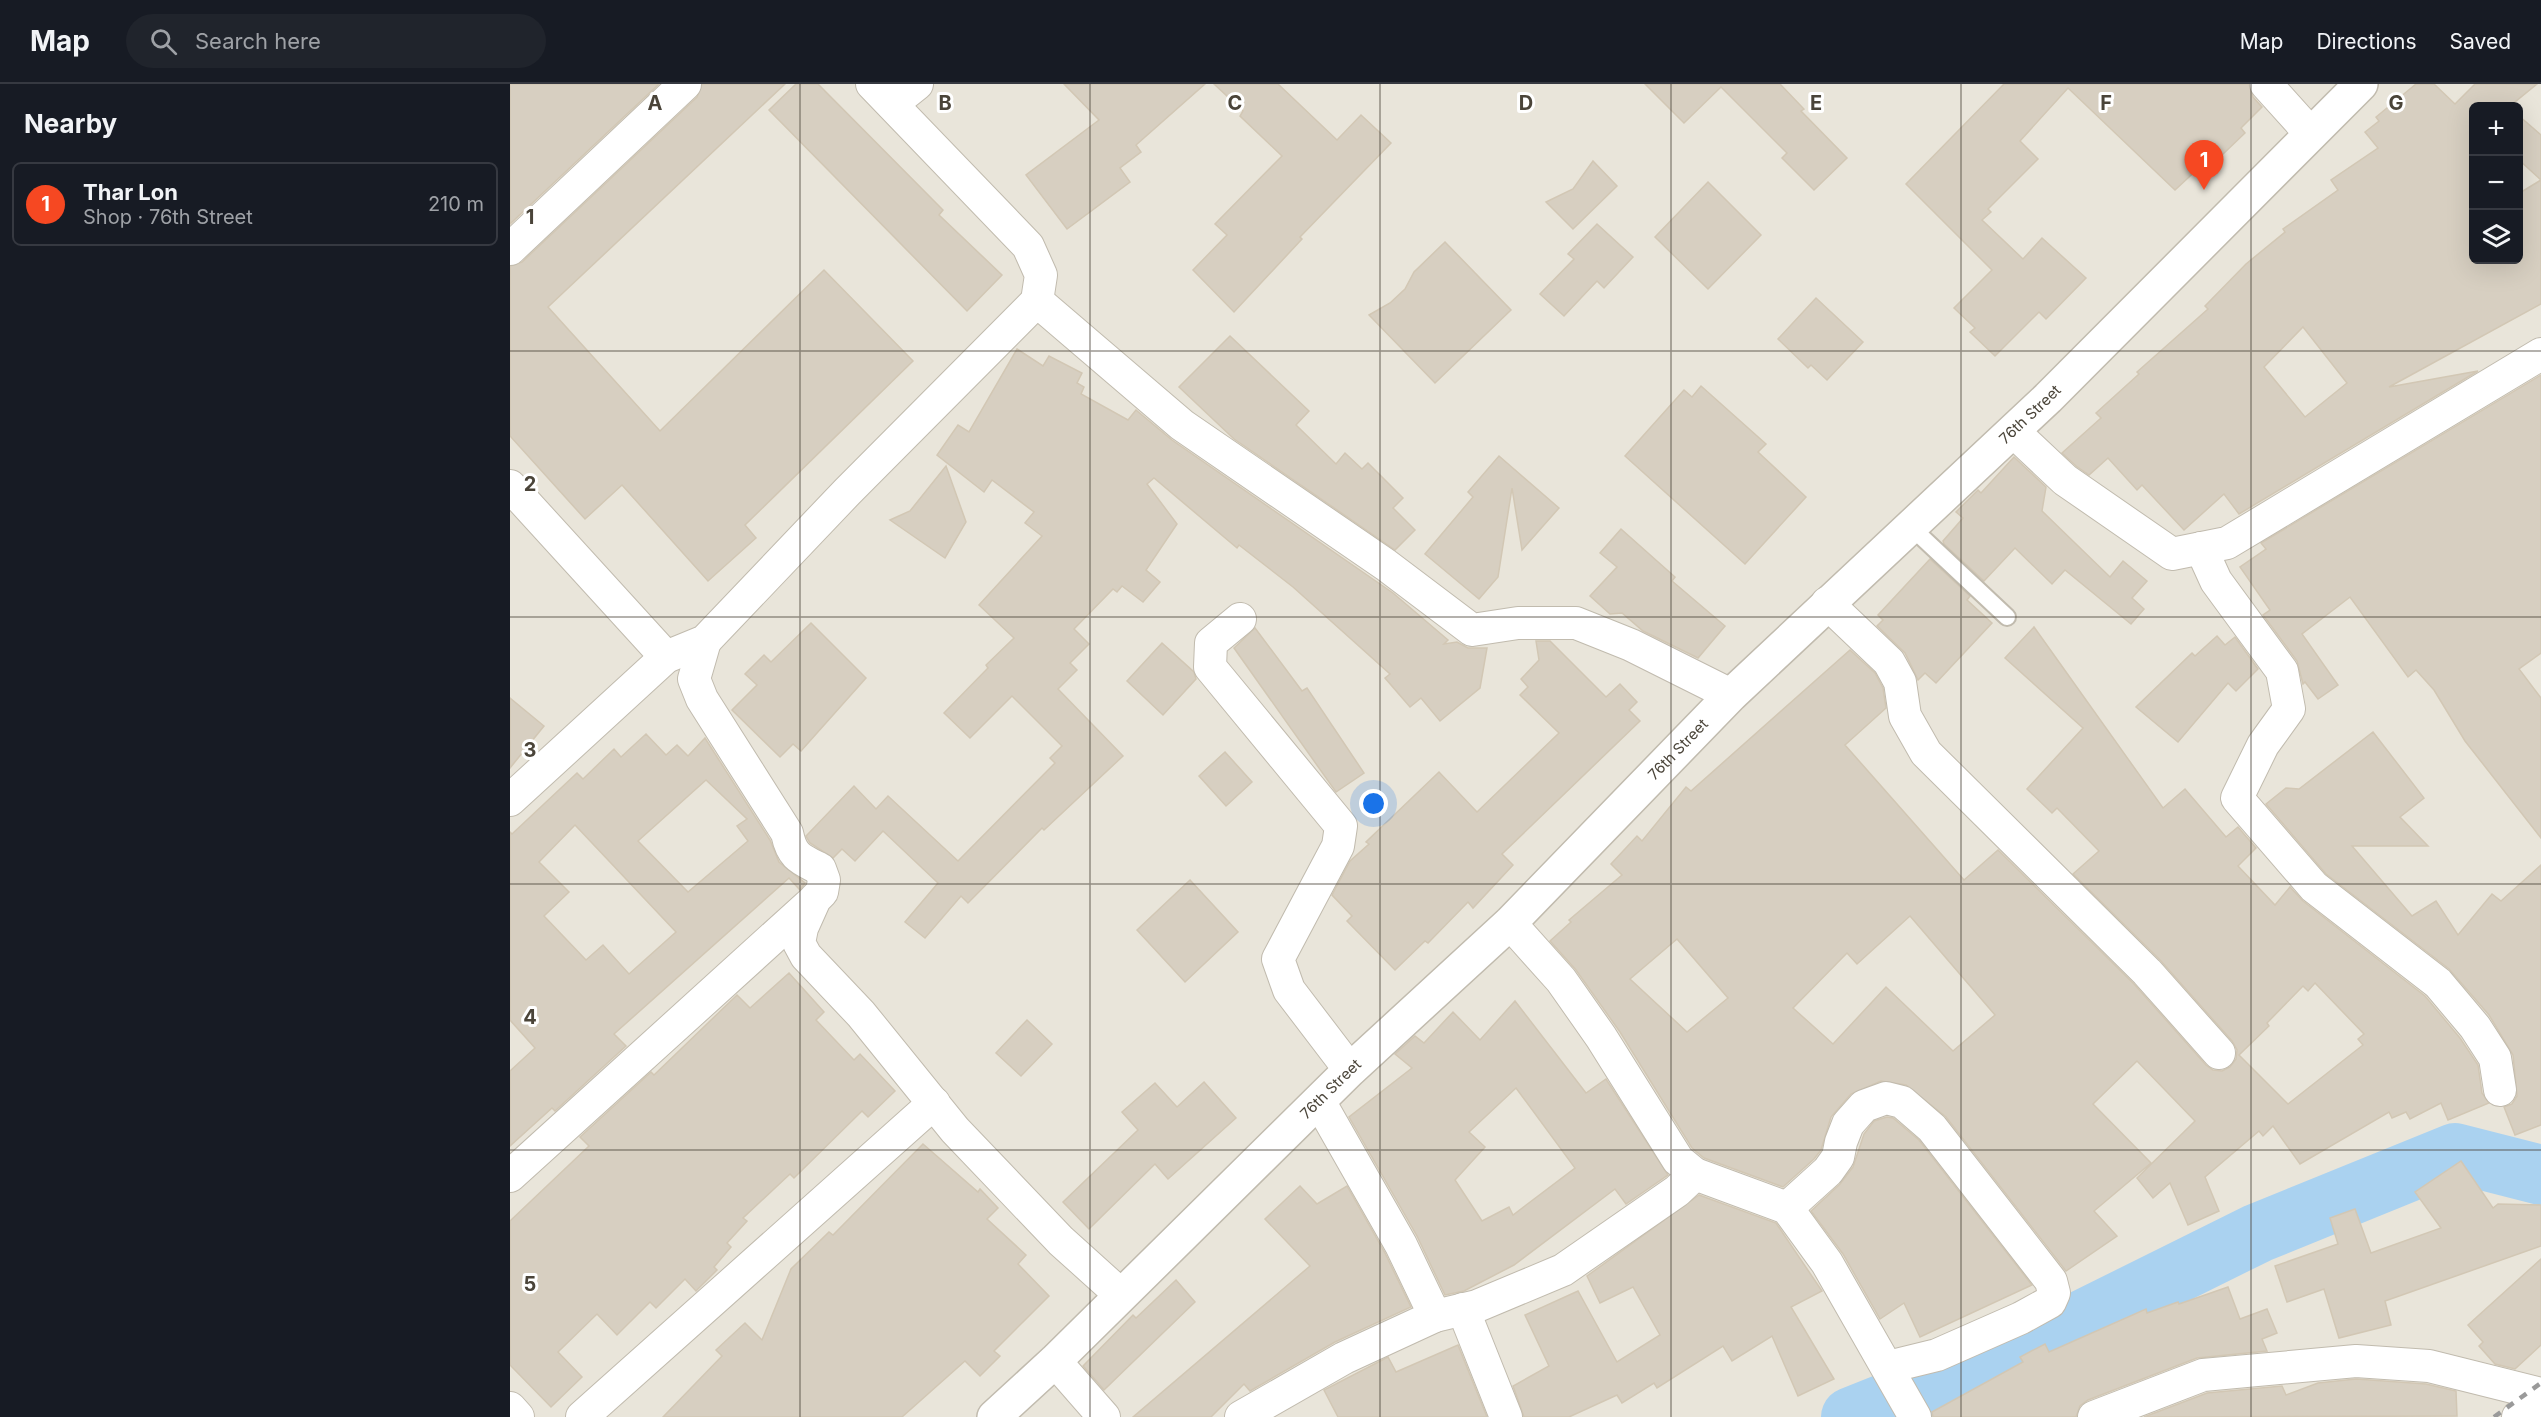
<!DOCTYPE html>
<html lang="en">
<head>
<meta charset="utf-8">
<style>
  body { margin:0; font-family:Inter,sans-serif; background:#20242c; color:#f1f3f6 }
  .controls { position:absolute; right:18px; top:18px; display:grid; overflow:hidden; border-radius:9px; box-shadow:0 6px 24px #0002 }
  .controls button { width:54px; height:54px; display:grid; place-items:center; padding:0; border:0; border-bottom:2px solid #363941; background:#171b24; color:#f1f3f6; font:30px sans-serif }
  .you { position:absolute; left:864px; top:720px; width:21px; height:21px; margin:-15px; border:4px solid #fff; border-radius:50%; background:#1a73e8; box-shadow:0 0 0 9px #1a73e833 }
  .badge { display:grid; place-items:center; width:39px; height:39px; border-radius:50%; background:#f64822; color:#fff; font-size:20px; font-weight:700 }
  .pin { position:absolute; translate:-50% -50px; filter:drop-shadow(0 2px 3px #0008) }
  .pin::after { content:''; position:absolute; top:32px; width:21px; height:18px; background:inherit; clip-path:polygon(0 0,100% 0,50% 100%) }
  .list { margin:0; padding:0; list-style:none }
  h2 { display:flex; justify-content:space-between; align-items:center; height:78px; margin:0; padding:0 24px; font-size:26px }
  h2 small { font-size:20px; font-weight:400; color:#9ea1a6 }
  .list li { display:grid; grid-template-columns:39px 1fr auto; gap:18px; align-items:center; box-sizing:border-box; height:84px; margin:0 12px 12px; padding:0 12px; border:2px solid #363941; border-radius:9px }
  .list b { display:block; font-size:22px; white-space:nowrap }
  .list p { margin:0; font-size:20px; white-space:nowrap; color:#9ea1a6 }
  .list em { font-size:20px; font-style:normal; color:#9ea1a6 }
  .icon { flex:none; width:33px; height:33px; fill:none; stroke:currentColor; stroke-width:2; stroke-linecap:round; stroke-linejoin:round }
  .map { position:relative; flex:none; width:2031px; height:1333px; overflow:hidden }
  header { display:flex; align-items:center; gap:36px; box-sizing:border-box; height:84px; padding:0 30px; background:#171b24; border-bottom:2px solid #363941 }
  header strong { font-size:28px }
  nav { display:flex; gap:33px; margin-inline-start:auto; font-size:21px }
  .search { width:420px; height:54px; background:#20242c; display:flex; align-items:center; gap:15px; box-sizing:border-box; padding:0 21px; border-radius:33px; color:#9ea1a6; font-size:22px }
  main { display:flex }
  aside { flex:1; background:#171b24 }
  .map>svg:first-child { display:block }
</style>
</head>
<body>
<header>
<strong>Map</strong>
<div class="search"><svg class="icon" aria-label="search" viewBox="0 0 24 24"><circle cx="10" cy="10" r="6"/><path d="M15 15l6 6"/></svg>Search here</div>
<nav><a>Map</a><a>Directions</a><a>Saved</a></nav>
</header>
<main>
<aside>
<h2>Nearby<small></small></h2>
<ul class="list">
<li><span class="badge">1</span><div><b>Thar Lon</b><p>Shop · 76th Street</p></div><em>210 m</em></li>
</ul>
</aside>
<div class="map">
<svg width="2031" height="1333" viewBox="0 0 2031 1333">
  <rect width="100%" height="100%" fill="#f6f3ec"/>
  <!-- residential -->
  <path fill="#e9e5da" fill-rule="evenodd" d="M 0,0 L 2031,0 L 2031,1333 L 0,1333 ZM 1964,22 L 2008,22 L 2008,176 L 1964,176 Z"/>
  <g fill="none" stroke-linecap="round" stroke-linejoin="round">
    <!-- river -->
    <polyline stroke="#aad2f0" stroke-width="60" points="1341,1333 1524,1260 1748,1149 1945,1069 2031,1091"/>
  </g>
  <!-- building -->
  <g fill="#d7cfc1" stroke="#d2c7b4" stroke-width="1.5" fill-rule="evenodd">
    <polygon points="0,0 149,0 0,140"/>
    <polygon points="192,0 275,0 38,223 150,347 314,186 403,277 235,441 246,454 198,497 112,401 75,435 0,352 0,182 12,178 187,13"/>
    <polygon points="286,0 308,0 433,126 429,131 492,191 457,227 259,26"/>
    <polygon points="554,0 695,0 626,61 631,68 610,84 620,98 557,145 516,91 589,36"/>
    <polygon points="704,0 768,0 827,56 851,31 881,59 790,153 792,155 724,228 683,186 717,151 705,140 772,72 730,32 733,27"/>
    <polygon points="1135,0 1270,0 1294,25 1291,27 1337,74 1304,106 1272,74 1277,69 1211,3 1174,39"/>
    <polygon points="1494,0 1739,0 1743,13 1752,23 1731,44 1735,49 1710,73 1706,68 1665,106 1558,4 1510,57 1528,75 1478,125 1481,128 1472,136 1513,175 1532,154 1576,194 1536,235 1529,228 1485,272 1460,248 1465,244 1444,224 1482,186 1396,100"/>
    <path d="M 1906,0 L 1924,0 L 1945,20 L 1965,0 L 2027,0 L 2000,22 L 1964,22 L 1964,176 L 2008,176 L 2008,110 L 2031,96 L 2031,220 L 1879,303 L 1968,287 L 1729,430 L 1714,410 L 1674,446 L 1632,401 L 1627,406 L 1598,374 L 1579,391 L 1566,382 L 1552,369 L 1591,334 L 1586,329 L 1629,290 L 1627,288 L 1698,225 L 1695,222 L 1736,180 L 1775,148 L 1773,145 L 1828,106 L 1821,96 L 1868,64 L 1855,48 L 1869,37 L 1866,33 ZM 1793,243 L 1837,299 L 1795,333 L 1754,283 Z"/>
    <polygon points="2008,31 2031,51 2031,96 2008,75"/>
    <polygon points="1083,77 1107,102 1063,145 1036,118 1063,105"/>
    <polygon points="1198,98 1251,151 1198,205 1145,153"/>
    <polygon points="1087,140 1123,173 1094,204 1087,197 1054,232 1030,210 1064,175 1058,170"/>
    <polygon points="935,158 1001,226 925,299 859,231 880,219 895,205 904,188"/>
    <polygon points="1306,214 1353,258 1317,296 1301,281 1298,284 1268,255"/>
    <polygon points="720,252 799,327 786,341 826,380 835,369 852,385 858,379 893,414 883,424 905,446 885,466 724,355 669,303"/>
    <polygon points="507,265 533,282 539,272 572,289 567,299 574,303 571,310 618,336 626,326 662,356 883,509 938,556 934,560 947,558 958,564 977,564 970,604 930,637 911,614 900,623 875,594 880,590 783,503 729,461 727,464 644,394 637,400 667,440 636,486 650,498 633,518 612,502 607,508 603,505 564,545 579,560 560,579 567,586 548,605 613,672 534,746 532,744 458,819 451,812 415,854 395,838 428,799 373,747 345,777 332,765 323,774 300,759 296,752 344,702 366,725 378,712 448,777 545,679 540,674 552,662 502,612 460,654 434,629 478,584 476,581 504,554 469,521 532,452 515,439 524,428 482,396 474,408 427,371 448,341 459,348"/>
    <polygon points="2031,291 2031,569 2009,585 2031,614 2031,754 1955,657 1924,606 1906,586 1898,593 1840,513 1792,550 1828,601 1808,615 1795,598 1793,600 1787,577 1753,531 1760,526 1730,483 1756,465 1751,459"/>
    <polygon points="1191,302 1256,360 1248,368 1296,413 1235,480 1115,372 1174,306 1182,313"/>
    <polygon points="989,372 1049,424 1012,466 1002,404 988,493 969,515 915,470 963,413 958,408"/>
    <polygon points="1504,373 1536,403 1532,427 1600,493 1613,477 1637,497 1622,514 1634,525 1621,540 1555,486 1542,500 1505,464 1474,497 1434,460 1433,457 1453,434 1446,428 1468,406 1471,409"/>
    <polygon points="436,382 456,438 435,474 380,436 400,427"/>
    <polygon points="1111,445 1165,493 1162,497 1215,542 1188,574 1133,547 1112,529 1100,530 1080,512 1107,483 1090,469"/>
    <polygon points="1420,475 1460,512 1457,516 1482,539 1426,599 1415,589 1408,596 1395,569 1367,542 1373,536 1368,531"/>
    <polygon points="301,539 356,594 291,667 283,660 270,673 222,626 247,601 235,590 254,571 261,578"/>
    <path d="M 1524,543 L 1653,724 L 1675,705 L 1716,753 L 1728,743 L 1746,764 L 1728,782 L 1765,821 L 1780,803 L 1793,817 L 1915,912 L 1950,954 L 1968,981 L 1972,1009 L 1979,1019 L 1938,1036 L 1931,1019 L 1900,1035 L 1896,1028 L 1882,1034 L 1879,1028 L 1790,1080 L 1763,1042 L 1753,1052 L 1749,1047 L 1695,1093 L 1709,1127 L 1678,1141 L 1660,1099 L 1643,1114 L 1627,1094 L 1685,1037 L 1627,977 L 1583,1020 L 1641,1079 L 1584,1127 L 1607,1152 L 1556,1187 L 1436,1033 L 1396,1001 L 1371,997 L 1341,1010 L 1321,1033 L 1311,1066 L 1304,1075 L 1273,1103 L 1194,1074 L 1182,1064 L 1110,948 L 1066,886 L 1040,857 L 1061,838 L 1059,836 L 1112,791 L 1101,780 L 1127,752 L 1132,757 L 1176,703 L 1181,707 L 1340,566 L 1365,589 L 1373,604 L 1376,624 L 1335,661 L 1454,796 L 1488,766 L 1624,900 L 1696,981 L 1703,986 L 1712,987 L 1720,983 L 1726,975 L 1727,966 L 1722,957 L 1650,876 L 1563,790 L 1589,767 L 1547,724 L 1542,729 L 1517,705 L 1573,644 L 1495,574 ZM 1400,832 L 1485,931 L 1443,967 L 1376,903 L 1323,960 L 1283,924 L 1337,869 L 1347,880 ZM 1167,855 L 1218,914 L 1177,948 L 1120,895 ZM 1805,899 L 1854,950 L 1848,955 L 1853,961 L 1778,1020 L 1729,971 L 1759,942 L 1757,939 L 1793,902 L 1798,907 Z"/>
    <polygon points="745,544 792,607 797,604 854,689 826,708 724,564"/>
    <polygon points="1707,552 1715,561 1725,553 1748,585 1726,607 1718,599 1668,658 1626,623 1682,569 1685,572"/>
    <polygon points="1026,557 1040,557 1096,613 1110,600 1127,618 1119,626 1130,637 992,770 1003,781 963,824 958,818 918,859 915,857 885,886 837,837 842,832 822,811 840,777 859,760 856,758 929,688 967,728 1049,649 1010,611 1018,603 1011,595 1029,576"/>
    <polygon points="652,559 684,588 686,595 653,631 617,597"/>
    <polygon points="0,614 34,642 0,684"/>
    <polygon points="1863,648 1914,714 1890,733 1918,762 1842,762 1902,832 1926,817 1948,851 1982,810 1991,817 2031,781 2031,1041 2005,1051 1994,1023 2002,1020 2007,1012 2003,971 1979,931 1939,885 1816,790 1756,720 1776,704 1789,705"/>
    <path d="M 136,650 L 156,671 L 167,661 L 178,672 L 195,654 L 260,756 L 269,778 L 295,799 L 290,806 L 279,794 L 104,950 L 116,962 L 45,1027 L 42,1024 L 0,1062 L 0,987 L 25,964 L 0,936 L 0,748 L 2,750 L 67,689 L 73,695 L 104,665 L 111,673 ZM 196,696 L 237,735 L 227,742 L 238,757 L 178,808 L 128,757 ZM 65,741 L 166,848 L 119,890 L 93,861 L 76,876 L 34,832 L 59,808 L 29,778 Z"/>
    <polygon points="715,668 742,698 716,722 689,692"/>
    <polygon points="680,796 728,848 675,898 627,846"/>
    <polygon points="279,889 314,928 306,936 344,976 350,970 385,1007 358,1033 352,1027 284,1094 280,1090 233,1134 237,1137 217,1159 221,1163 204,1183 207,1186 186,1207 175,1195 146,1224 140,1218 107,1251 87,1230 48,1268 72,1293 41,1323 0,1281 0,1137 79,1062 70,1053 141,988 144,991 227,911 240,924"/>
    <path d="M 1005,917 L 1076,1009 L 1096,995 L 1158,1091 L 1116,1120 L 1105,1105 L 1004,1181 L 954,1207 L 935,1211 L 907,1152 L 839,1033 L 902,984 L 885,970 L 905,952 L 914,959 L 943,928 L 970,956 ZM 1006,1004 L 1065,1084 L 1003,1131 L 999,1123 L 972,1137 L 945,1096 L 975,1063 L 959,1048 Z"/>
    <polygon points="517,936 542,960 511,992 486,969"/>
    <polygon points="694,998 726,1034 658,1095 645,1080 579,1145 553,1118 628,1046 612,1028 645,999 667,1023"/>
    <polygon points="1377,1033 1383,1034 1409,1056 1522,1201 1410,1253 1394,1219 1370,1235 1333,1170 1301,1127 1330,1100 1343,1083 1354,1050 1364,1037"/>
    <polygon points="413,1060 468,1108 470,1105 488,1124 477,1135 516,1171 508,1180 539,1212 484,1267 490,1272 470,1292 455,1277 392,1333 153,1333 212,1272 206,1266 235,1239 252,1256 281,1185 319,1148 323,1151"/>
    <polygon points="1951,1077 1983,1124 1988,1120 2031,1121 2031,1162 1875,1217 1881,1241 1829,1254 1814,1205 1777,1218 1765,1182 1828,1160 1820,1134 1845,1125 1861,1169 1931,1144 1905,1108"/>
    <polygon points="790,1102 807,1120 837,1102 875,1169 901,1223 825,1258 740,1307 734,1300 701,1333 623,1333 800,1182 755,1135"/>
    <polygon points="1189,1111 1266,1139 1312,1207 1281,1223 1324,1295 1288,1312 1262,1252 1222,1277 1213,1262 1147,1304 1144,1299 1112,1319 1107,1311 1059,1333 1014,1333 1003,1302 1039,1282 1015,1231 1068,1207 1107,1278 1150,1251 1123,1203 1090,1219 1077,1192"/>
    <polygon points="2031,1175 2031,1261 2005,1285 1985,1280 1969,1262 1973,1258 1958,1241"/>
    <polygon points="666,1196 685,1218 594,1306 573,1282 623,1231 626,1234"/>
    <polygon points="1718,1203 1730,1235 1757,1225 1767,1249 1752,1255 1757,1267 1687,1274 1578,1316 1570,1322 1566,1333 1423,1333 1422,1328 1513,1278 1510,1273 1535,1260 1539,1268 1636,1225 1637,1229 1668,1218 1669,1220"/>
    <polygon points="948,1261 977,1333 828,1333 814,1306 878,1273 886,1288"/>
    <polygon points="1846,1295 1916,1300 1946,1307 1947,1332 1634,1333 1697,1309 1772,1302 1776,1311 1808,1299"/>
  </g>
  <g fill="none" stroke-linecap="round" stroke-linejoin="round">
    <!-- service casing -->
    <g stroke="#c1bbae" stroke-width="20">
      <polyline id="service" points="1400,442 1497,533"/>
    </g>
    <!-- minor casing -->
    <g stroke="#c1bbae" stroke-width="34">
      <g id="minor">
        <polyline points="362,0 518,162 531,191 527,217"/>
        <polyline points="1756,0 1801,50"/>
        <polyline points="382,20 407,0"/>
        <polyline points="0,165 175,0"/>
        <polyline points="1503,347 1555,396 1662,470 1717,459 2031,270"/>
        <polyline points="0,402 156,573"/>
        <polyline points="1691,464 1706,497 1772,587 1779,625 1753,661 1727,714 1804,803 1928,899 1965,943 1985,974 1990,1006"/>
        <polyline points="1317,519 1379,578 1390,598 1395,632 1416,669 1637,888 1709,969"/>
        <polyline points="730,535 701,559 700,583 831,742 828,762 768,875 779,906 840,986"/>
        <path d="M 195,557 L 184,595 L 192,615 L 277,749 C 282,773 290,775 310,785 L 314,796 L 312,808 L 305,815 L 292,844 L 289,859 L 296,872 L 351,930 L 445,1046 L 551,1157 L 611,1211"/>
        <polyline points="0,716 156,573 195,557 337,408 527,217 672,341 876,481 962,546 1008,539 1066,539 1121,561 1221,611"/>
        <polyline points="1000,839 1051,896 1091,953 1168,1076 1185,1090 1277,1124 1317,1179 1405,1333"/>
        <polyline points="0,1092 300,820"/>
        <polyline points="1277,1124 1318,1087 1328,1073 1331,1058 1338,1040 1354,1022 1376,1014 1392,1018 1422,1044 1541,1197 1544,1209 1540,1218 1511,1234 1427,1271 1378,1283"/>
        <polyline points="953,1225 996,1333"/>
        <polyline points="925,1232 967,1222 1053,1186 1167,1107 1185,1090"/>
        <polyline points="545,1277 594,1333"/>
        <polyline points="0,1324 8,1333"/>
        <polyline points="72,1333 424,1019"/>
        <polyline points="731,1333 834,1274 925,1232 891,1161 809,1017"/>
        <polyline points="1584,1333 1693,1291 1846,1277 1919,1282 2031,1310"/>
        <polyline points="2008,1333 2031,1316"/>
      </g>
    </g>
    <!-- tertiary casing -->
    <g stroke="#c1bbae" stroke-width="36">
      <g id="tertiary">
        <path id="s1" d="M 484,1333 L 545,1277 L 840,986 L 1000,839 L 1221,611 L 1538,314 L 1851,0"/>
      </g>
    </g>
    <!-- service -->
    <use href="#service" stroke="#fff" stroke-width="16"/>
    <!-- minor -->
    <use href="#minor" stroke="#fff" stroke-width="32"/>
    <!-- tertiary -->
    <use href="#tertiary" stroke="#fff" stroke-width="33"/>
    <!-- rail -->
    <polyline stroke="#9a9a9a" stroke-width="4.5" stroke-dasharray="8 8" stroke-linecap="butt" points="1984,1333 2031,1299"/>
  </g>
  <!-- grid -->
  <path fill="none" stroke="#4a4439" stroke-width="1.5" stroke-opacity="0.55" d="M 290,0 L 290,1333M 580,0 L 580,1333M 870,0 L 870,1333M 1161,0 L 1161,1333M 1451,0 L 1451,1333M 1741,0 L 1741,1333M 0,267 L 2031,267M 0,533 L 2031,533M 0,800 L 2031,800M 0,1066 L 2031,1066"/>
  <g text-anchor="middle" stroke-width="6" stroke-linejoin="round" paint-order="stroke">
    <!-- street labels -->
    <g font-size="15" fill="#4a4439" stroke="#fff">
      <text dy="5" stroke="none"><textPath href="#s1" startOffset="1442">76th Street</textPath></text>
      <text dy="5" stroke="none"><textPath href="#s1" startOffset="956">76th Street</textPath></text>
      <text dy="5" stroke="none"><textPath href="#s1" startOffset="470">76th Street</textPath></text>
    </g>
  </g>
  <g font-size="20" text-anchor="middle" font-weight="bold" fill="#4a4439" stroke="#fff" stroke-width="6" stroke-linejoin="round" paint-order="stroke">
    <text x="145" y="26">A</text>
    <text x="435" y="26">B</text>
    <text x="725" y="26">C</text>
    <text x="1016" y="26">D</text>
    <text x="1306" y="26">E</text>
    <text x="1596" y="26">F</text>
    <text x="1886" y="26">G</text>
    <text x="20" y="140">1</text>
    <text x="20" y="407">2</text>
    <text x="20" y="673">3</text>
    <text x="20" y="940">4</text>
    <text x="20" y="1207">5</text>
  </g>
</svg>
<div class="controls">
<button>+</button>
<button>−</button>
<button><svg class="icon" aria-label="layers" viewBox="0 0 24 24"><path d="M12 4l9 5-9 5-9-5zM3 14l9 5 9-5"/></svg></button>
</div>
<div class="you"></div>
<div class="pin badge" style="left:1694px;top:106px">1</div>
</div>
</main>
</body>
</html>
